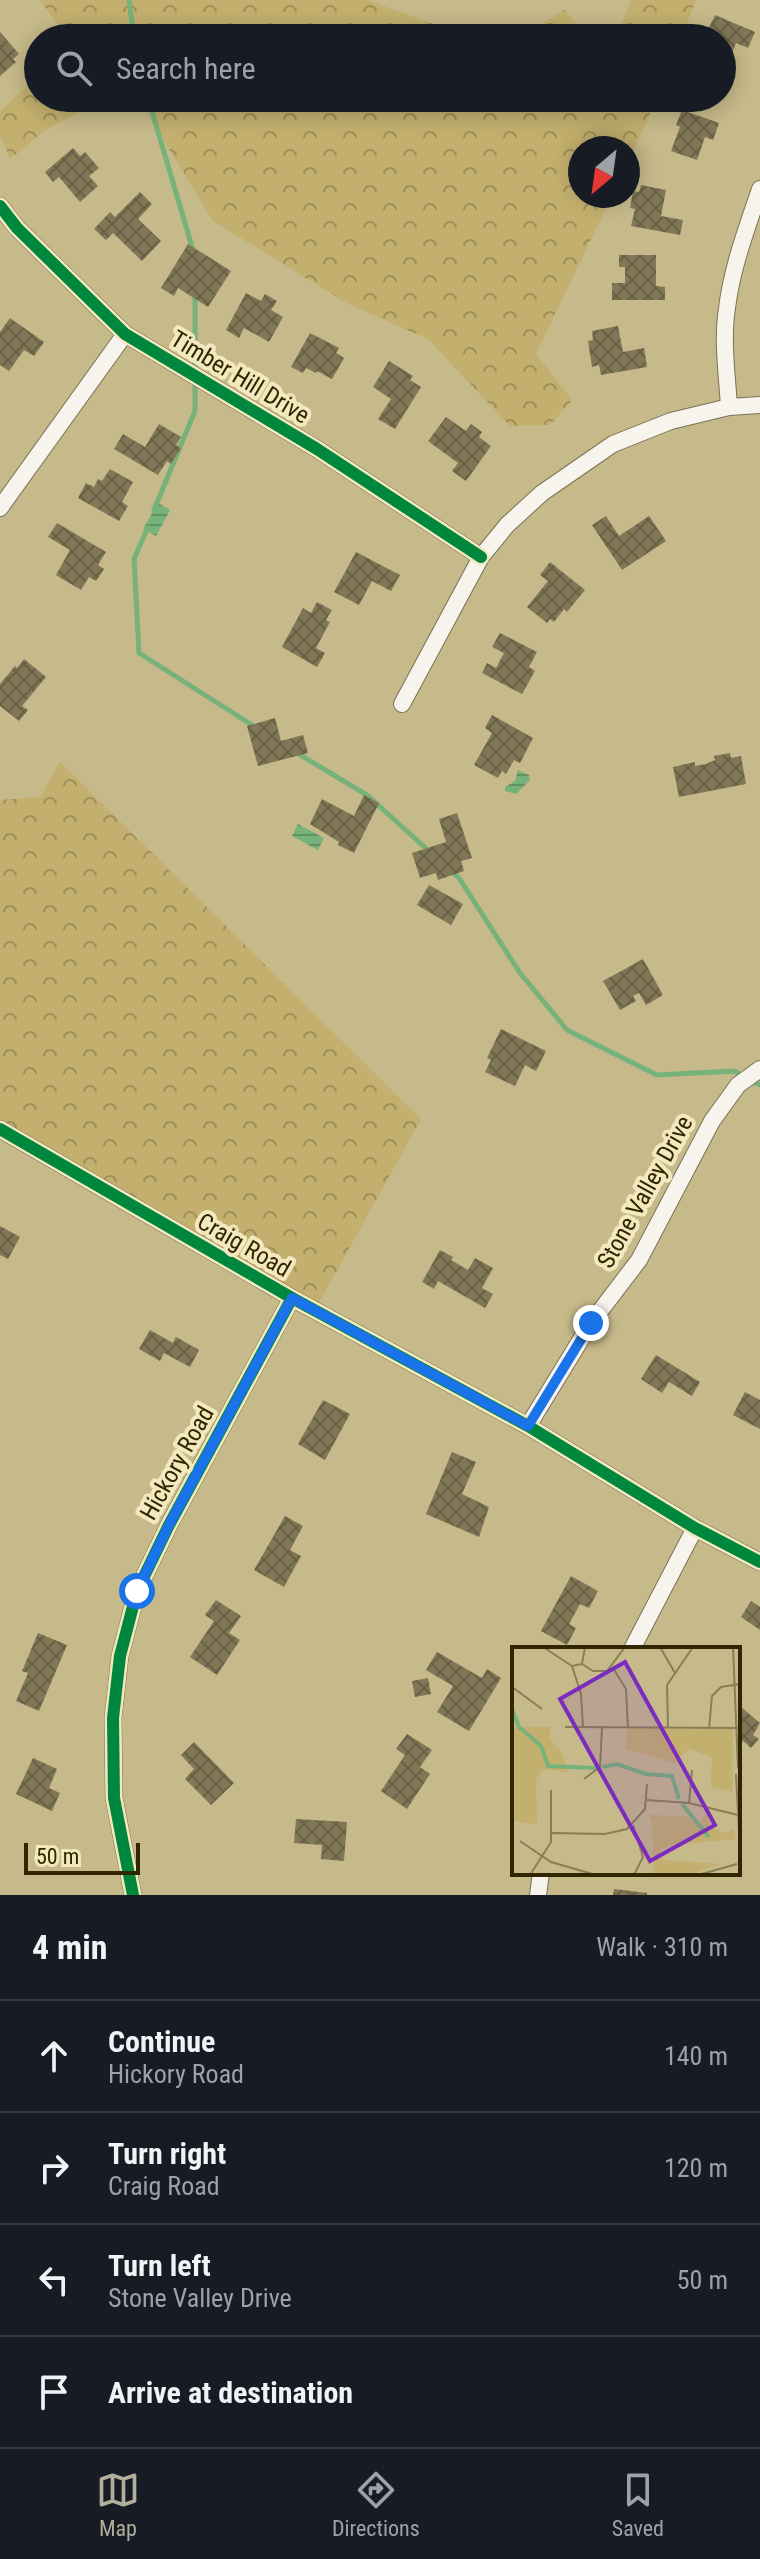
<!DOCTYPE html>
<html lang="en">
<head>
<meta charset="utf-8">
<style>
  body { margin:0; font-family:"Roboto Condensed",sans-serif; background:#20242c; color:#f1f3f6 }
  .compass { position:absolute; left:568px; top:136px; width:72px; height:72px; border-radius:50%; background:#171b24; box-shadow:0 4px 20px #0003; rotate:209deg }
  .scale { position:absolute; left:24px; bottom:20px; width:116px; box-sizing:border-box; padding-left:8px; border:4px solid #302602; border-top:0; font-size:22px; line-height:28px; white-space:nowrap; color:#302602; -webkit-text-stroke:6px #f4e8bf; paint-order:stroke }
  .stop { position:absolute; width:24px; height:24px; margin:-18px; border:6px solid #1a73e8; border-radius:50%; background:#fff }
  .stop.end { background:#1a73e8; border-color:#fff; box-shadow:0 2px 8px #0008 }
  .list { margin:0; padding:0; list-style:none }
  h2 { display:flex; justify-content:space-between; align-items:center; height:104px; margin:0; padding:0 32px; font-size:34px }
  h2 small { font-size:26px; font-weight:400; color:#9ea1a6 }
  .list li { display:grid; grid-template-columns:52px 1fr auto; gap:24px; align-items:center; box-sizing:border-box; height:112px; padding:0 32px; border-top:2px solid #363941 }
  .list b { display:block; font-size:30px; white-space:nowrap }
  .list p { margin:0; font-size:26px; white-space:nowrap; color:#9ea1a6 }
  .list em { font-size:26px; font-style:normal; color:#9ea1a6 }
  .icon { flex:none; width:44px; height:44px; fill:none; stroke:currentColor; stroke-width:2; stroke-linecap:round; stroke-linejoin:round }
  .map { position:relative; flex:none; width:760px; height:1895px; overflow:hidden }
  .search { position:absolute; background:#171b24; box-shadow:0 4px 20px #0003; left:24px; right:24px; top:24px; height:88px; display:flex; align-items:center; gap:20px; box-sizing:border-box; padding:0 28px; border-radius:44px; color:#9ea1a6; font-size:30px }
  .sheet { height:552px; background:#171b24 }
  nav { display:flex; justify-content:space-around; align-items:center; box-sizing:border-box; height:112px; border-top:2px solid #363941; background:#171b24; font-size:22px; color:#9ea1a6 }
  nav a { display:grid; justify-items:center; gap:4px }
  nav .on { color:#b2ae9e }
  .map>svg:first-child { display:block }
</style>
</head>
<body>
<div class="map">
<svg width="760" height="1895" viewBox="0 0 760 1895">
  <defs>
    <pattern id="forest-crowns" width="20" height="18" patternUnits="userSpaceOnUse" patternTransform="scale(2)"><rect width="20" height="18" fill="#c3b06e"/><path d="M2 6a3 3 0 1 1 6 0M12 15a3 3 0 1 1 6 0" fill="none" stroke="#9f8f58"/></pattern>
    <pattern id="water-rules" width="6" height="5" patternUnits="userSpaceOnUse" patternTransform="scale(2)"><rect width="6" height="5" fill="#77b27b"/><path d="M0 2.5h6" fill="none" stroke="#629163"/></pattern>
    <pattern id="building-cross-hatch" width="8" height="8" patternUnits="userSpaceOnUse" patternTransform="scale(2)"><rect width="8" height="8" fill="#807757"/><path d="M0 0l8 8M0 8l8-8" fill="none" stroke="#696146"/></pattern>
  </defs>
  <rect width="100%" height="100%" fill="#c6b98a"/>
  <!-- forest -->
  <g fill="url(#forest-crowns)">
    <polygon points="40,0 367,0 472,38 53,38 58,25"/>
    <polygon points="631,0 696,0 681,38 616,38"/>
    <polygon points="564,10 590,38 519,38"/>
    <polygon points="38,67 38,98 108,98 48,128 10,159 0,135 0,111 25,88"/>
    <polygon points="138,98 657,98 628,163 628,148 580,148 580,196 612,196 536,354 572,400 550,425 510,426 428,339 350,305 213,221"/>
    <polygon points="60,762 421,1119 315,1310 0,1130 0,800 40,797"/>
  </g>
  <!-- water -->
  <g fill="url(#water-rules)">
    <polygon points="158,503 170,510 156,536 143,529"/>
    <polygon points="518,770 529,775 530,780 516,794 505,791 505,787 515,781"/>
    <polygon points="298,824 324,838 318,850 292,836"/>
  </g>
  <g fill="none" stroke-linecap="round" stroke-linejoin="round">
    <!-- stream -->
    <g stroke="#77b27b" stroke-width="5">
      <polyline points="129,0 134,38"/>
      <polyline points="148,98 193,250"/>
      <polyline points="195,292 195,370"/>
      <polyline points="154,510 195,411 195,380"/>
      <polyline points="148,527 134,559 139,653 255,727"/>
      <polyline points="297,753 367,795 430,852"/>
      <polyline points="452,872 459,878 520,973 567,1030 657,1075 734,1071 760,1085"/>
    </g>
  </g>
  <!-- building -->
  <g fill="url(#building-cross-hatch)">
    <polygon points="715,15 755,32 748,48 736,43 725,69 722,68 722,38 704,38"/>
    <polygon points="0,32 19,54 13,59 16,62 0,76"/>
    <polygon points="682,110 719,123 713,140 705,137 697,160 671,151 680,127 676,125"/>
    <polygon points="73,148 80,156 85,152 99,168 89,176 98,186 80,202 59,177 53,182 45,172"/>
    <polygon points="641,185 666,190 661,216 683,220 680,235 631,226 635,209 630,208 633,191 639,192"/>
    <polygon points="140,192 152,204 138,219 161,241 142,261 113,233 106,240 94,229 110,212 115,217"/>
    <polygon points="188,244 231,271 208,307 178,288 174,296 161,288"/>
    <polygon points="619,255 656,255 656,286 665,287 665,300 612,300 612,283 625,283 625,267 619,267"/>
    <polygon points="246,293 261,301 265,294 277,301 271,310 283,317 269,342 244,328 239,338 226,330"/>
    <polygon points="10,318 44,342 34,356 24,350 9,371 0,365 0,332"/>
    <polygon points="618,326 623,352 644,348 647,367 601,375 599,365 592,367 588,341 593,340 592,331"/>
    <polygon points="310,333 339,348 336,353 344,358 332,379 317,371 316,373 306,368 303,373 291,367"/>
    <polygon points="389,361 413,376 410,380 421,387 395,429 378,419 391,399 373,387"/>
    <polygon points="446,417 466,431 471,424 482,432 479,437 491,446 466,481 452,471 458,463 428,441"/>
    <polygon points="159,424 181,437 176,445 181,448 171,464 167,461 158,475 114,449 123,434 145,447"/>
    <polygon points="110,469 133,482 122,502 128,506 119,521 78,498 86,483 94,487 98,479 102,481"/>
    <polygon points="606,516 619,536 649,516 666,541 622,570 592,525"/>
    <polygon points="57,523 106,552 98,565 104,569 96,581 89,577 81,590 56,575 70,550 48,537"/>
    <polygon points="356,552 400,575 391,591 372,581 359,605 334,592"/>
    <polygon points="550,562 585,590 567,612 564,609 554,622 550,619 547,623 527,607 548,581 540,575"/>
    <polygon points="317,602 332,610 326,620 330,622 316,648 325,653 317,667 282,647 303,608 311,613"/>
    <polygon points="500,633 537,652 529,667 535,671 522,694 482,673 487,663 496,668 504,653 492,647"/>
    <polygon points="24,659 46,677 22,706 28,710 19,721 0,706 0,684 15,666 17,668"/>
    <polygon points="492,715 533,738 520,763 514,760 506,774 502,771 498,778 474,765 492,733 485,728"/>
    <polygon points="275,718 281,741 303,735 308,753 258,766 247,726"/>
    <polygon points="730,753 731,758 741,756 746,784 679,797 673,767 695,762 695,766 706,764 715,760 714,756"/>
    <polygon points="364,795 379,803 354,853 338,845 339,842 310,824 322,799 354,816"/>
    <polygon points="457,813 472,858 461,861 464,871 438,880 436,873 420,878 412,853 446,842 439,819"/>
    <polygon points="429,885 463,904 451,925 417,905"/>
    <polygon points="643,959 663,995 646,1005 639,993 633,996 636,1001 620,1010 603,981"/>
    <polygon points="501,1029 546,1051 536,1071 525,1065 515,1086 485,1072 491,1060 487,1058"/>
    <polygon points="0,1226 20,1237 8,1259 0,1255"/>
    <polygon points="440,1250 453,1257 451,1260 468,1270 475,1258 493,1268 482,1288 493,1294 485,1308 438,1281 434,1289 422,1282"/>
    <polygon points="150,1330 173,1343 176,1337 199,1350 190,1367 164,1353 160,1361 139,1349"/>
    <polygon points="656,1355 700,1382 692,1396 669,1382 662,1393 641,1379"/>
    <polygon points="745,1392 760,1400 760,1429 733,1415"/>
    <polygon points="323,1400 350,1414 325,1460 298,1444"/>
    <polygon points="452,1452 476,1462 462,1494 489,1507 479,1537 426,1514"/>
    <polygon points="285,1516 303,1526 290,1550 301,1556 284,1587 254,1570"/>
    <polygon points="571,1576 598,1591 589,1608 580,1604 569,1624 576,1628 567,1645 541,1631"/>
    <polygon points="216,1600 241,1616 229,1633 240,1640 217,1675 190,1657 214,1621 205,1615"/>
    <polygon points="751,1601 760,1607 760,1630 741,1617"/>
    <polygon points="38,1633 67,1645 39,1711 16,1701 28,1673 22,1671"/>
    <polygon points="437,1652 482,1678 487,1669 501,1678 469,1731 437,1712 453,1686 426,1670"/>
    <polygon points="428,1678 431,1694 415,1697 412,1681"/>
    <polygon points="741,1707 760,1723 753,1735 759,1739 751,1748 743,1741 738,1746 738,1710"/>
    <polygon points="407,1734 432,1750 420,1767 430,1774 407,1809 381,1791 405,1755 396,1749"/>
    <polygon points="194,1742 234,1783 211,1805 185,1779 194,1769 181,1755"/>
    <polygon points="33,1758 57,1769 49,1788 60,1793 52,1811 16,1794"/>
    <polygon points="296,1819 347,1822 344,1861 321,1859 322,1845 294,1843"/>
    <polygon points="614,1889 647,1893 647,1895 613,1895"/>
  </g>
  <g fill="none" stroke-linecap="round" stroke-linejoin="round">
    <!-- minor casing -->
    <g stroke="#7a7254" stroke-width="18">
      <g id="minor">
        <polyline points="0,206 17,228 125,334 317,449 481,557"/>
        <path d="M 729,407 C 727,374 722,340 727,308 C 732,267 747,228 760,189"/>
        <polyline points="0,508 125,334"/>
        <polyline points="402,704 481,557 507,525 542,493 613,444 671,421 729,407 760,405"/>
        <polyline points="0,1129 292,1298 528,1426 695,1528 760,1562"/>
        <polyline points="528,1426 591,1323 639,1260 712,1121 738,1085 760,1069"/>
        <polyline points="632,1649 695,1528"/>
        <polyline points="133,1895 114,1798 113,1718 120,1656 137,1591 169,1525 292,1298"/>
        <polyline points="538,1895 541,1873"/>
      </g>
    </g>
    <!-- minor -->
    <use href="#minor" stroke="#f6f4ed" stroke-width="16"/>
    <!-- cycleway casing -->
    <g stroke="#f4e8bf" stroke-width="17">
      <g id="cycleway">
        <polyline points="0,206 17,228 125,334 317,449 481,557"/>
        <polyline points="0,1129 292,1298 528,1426 695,1528 760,1562"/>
        <polyline points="133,1895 114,1798 113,1718 120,1656 137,1591 169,1525 292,1298"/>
      </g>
    </g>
    <!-- cycleway -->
    <use href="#cycleway" stroke="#00873e" stroke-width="12"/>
  </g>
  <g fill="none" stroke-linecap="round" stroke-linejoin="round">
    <!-- route -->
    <polyline stroke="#1a73e8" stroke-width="10" points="137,1591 169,1525 292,1298 528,1426 591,1323"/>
  </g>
  <g text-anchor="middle" stroke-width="8" stroke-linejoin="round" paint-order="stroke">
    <!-- street labels -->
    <g font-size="24" fill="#302602" stroke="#f4e8bf">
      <text transform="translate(240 377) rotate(31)" y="8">Timber Hill Drive</text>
      <text transform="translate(645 1192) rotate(-61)" y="8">Stone Valley Drive</text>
      <text transform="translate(244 1245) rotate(30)" y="8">Craig Road</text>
      <text transform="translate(177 1463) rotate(-61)" y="8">Hickory Road</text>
    </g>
  </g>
  <!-- overview -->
  <g transform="translate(512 1647)">
    <rect width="228" height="228" fill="#c6b98a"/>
    <path d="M 0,80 L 38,80 L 38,93 L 49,104 L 56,125 L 31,122 L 24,132 L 25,178 L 0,173 ZM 114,81 L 221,82 L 220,145 L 199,140 L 200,110 L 177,102 L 162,116 L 114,102 ZM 195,165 L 197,179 L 212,186 L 222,182 L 224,192 L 158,198 L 148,203 L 150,213 L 209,217 L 174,228 L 142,228 L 140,174 L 136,168 L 174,169 L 188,177 Z" fill="#c3b06e"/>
    <path fill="none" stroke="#77b27b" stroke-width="4" d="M 0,62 L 7,80 L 29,99 L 36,119 L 84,121M 90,120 L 105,117 L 134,127 L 160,129 L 167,152M 170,157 L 197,190"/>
    <path fill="none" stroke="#8a7e54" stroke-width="2" d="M 31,0 L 60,19 L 70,17 L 73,0M 148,0 L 163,26M 221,0 L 226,121M 70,17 L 81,24 L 95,24 L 113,0M 60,19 L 69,47 L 71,80M 101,21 L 114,42 L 116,81M 0,40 L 30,62M 53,80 L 228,81M 156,81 L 155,38 L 181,0M 197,82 L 200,49 L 209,40 L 228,37M 224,127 L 228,202M 72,132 L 88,120 L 90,81M 135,153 L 177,156 L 226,168M 177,156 L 180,123M 121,178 L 131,210 L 122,228M 40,186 L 93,187 L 115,182 L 133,162 L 135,137M 8,194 L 39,215 L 84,228M 18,228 L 39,195 L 39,143M 186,228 L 225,217"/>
    <path fill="#7b2cbf" fill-opacity="0.15" stroke="#7b2cbf" stroke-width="4" d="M 113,15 L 203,178 L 138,214 L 48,52 Z"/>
    <rect width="228" height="228" fill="none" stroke="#302602" stroke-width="4"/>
  </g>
</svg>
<svg class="compass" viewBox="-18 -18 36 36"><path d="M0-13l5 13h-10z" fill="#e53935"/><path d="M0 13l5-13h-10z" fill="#9ea1a6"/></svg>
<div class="scale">50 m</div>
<div class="stop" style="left:137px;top:1591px"></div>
<div class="stop end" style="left:591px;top:1323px"></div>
<div class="search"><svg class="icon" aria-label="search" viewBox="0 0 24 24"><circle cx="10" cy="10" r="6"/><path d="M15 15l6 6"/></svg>Search here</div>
</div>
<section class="sheet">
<h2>4 min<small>Walk · 310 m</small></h2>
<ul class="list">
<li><svg class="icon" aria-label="ahead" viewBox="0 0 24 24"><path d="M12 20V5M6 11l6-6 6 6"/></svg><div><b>Continue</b><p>Hickory Road</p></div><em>140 m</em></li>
<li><svg class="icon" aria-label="right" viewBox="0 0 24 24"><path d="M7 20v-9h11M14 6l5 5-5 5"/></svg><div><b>Turn right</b><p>Craig Road</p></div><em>120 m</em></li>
<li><svg class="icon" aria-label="left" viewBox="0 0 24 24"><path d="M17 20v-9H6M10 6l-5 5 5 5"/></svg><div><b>Turn left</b><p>Stone Valley Drive</p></div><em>50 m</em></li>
<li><svg class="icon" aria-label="arrive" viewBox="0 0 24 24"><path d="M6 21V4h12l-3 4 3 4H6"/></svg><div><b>Arrive at destination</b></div></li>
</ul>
</section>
<nav>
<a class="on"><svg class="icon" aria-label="map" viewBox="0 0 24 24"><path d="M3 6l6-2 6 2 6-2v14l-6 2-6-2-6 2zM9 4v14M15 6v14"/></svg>Map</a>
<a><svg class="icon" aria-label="directions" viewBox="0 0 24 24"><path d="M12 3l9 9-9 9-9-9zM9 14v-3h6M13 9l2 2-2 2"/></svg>Directions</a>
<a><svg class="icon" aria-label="saved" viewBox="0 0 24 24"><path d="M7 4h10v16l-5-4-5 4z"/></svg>Saved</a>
</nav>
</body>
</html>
